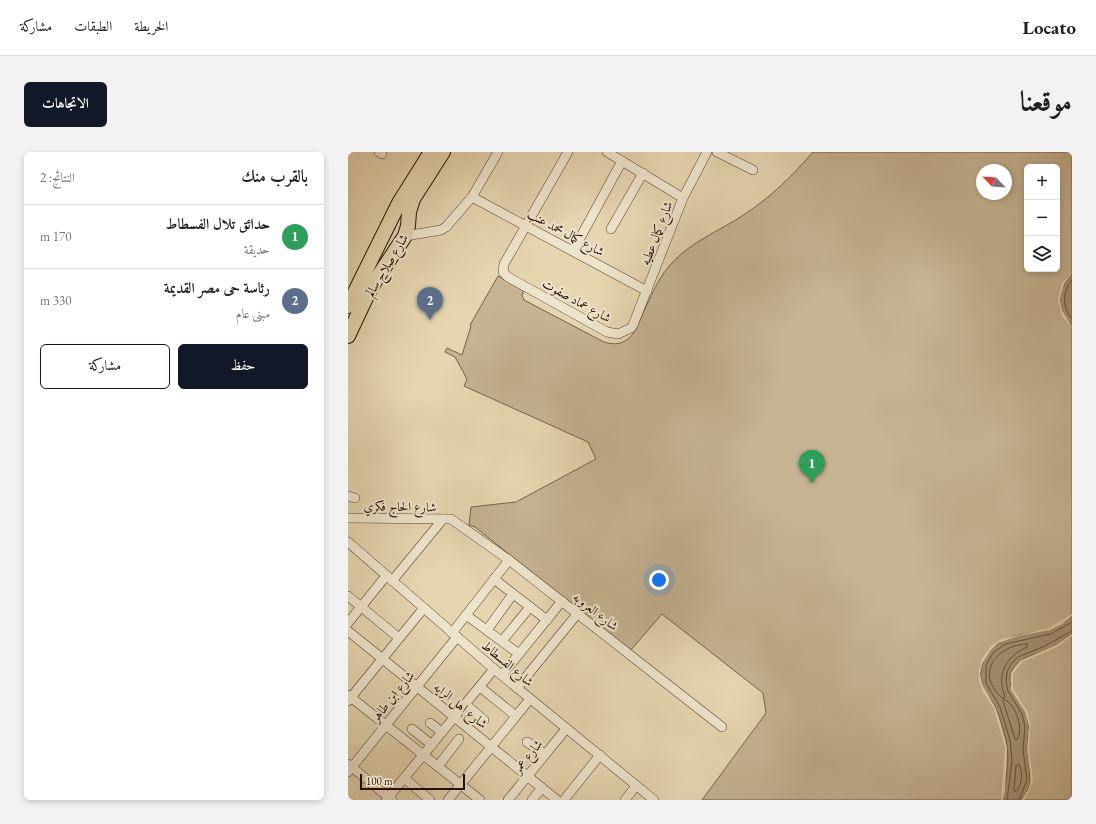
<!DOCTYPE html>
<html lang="ar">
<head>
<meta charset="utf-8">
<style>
  body { margin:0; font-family:"EB Garamond",Amiri,serif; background:#f2f2f2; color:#202124; direction:rtl }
  .controls { position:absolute; right:12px; top:12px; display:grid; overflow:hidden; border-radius:6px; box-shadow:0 2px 6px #0003 }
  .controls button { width:36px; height:36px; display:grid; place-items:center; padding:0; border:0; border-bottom:1px solid #e0e0e0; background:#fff; color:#202124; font:20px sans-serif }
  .compass { position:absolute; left:628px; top:12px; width:36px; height:36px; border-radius:50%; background:#fff; box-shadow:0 2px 6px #0003; rotate:295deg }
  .scale { position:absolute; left:12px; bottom:10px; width:105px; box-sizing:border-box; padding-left:4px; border:2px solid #280f00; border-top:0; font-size:11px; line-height:14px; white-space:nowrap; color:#280f00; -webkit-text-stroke:3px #eee4cc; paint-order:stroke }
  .you { position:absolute; left:311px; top:428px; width:14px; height:14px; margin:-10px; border:3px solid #fff; border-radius:50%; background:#1a73e8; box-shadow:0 0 0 6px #1a73e833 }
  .badge { display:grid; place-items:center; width:26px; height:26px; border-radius:50%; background:#111827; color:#fff; font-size:13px; font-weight:700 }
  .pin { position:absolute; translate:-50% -33px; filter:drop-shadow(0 1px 2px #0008) }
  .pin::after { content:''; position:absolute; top:21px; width:14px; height:12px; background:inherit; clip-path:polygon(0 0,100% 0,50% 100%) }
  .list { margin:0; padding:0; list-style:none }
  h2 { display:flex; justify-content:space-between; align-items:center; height:52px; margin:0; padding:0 16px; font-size:17px }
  h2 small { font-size:13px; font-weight:400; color:#757577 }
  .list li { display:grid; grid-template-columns:26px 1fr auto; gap:12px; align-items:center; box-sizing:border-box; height:64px; padding:0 16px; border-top:1px solid #e0e0e0 }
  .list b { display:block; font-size:15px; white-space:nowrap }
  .list p { margin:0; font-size:13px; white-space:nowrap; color:#757577 }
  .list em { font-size:13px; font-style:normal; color:#757577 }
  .actions { display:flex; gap:8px; padding:12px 16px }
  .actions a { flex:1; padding:9px 0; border:1px solid #111827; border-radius:6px; text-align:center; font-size:14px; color:#111827 }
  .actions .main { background:#111827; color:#fff }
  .icon { flex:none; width:22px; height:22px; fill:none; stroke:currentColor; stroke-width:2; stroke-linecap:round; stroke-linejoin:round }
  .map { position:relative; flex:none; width:724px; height:648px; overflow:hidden; direction:ltr; border-radius:6px }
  header { display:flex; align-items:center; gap:24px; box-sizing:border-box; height:56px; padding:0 20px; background:#fff; border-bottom:1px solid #e0e0e0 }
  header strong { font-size:19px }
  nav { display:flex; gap:22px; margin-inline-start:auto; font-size:14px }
  .intro { display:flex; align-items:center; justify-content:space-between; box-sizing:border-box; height:96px; padding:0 24px }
  h1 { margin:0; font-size:28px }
  .button { padding:10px 18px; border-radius:6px; background:#111827; color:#fff; font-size:14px; font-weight:700 }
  main { display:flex; gap:24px; padding:0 24px }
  aside { flex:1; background:#fff; border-radius:6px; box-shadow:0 2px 6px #0003 }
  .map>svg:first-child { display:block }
</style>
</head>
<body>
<header>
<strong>Locato</strong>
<nav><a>الخريطة</a><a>الطبقات</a><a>مشاركة</a></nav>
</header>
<div class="intro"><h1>موقعنا</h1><a class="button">الاتجاهات</a></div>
<main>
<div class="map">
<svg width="724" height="648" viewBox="0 0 724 648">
  <rect width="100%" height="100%" fill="#e5d5b0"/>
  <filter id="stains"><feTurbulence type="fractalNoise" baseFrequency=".005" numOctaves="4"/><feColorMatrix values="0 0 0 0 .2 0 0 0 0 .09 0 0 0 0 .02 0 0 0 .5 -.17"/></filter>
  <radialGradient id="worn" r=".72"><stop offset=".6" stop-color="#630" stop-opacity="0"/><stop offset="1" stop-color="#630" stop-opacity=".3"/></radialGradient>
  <!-- green -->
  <path fill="#c5b392" stroke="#766149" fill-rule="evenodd" d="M 465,0 L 724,0 L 724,648 L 354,648 L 418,561 L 415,541 L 314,462 L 282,499 L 127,375 L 121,373 L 123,355 L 168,350 L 248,307 L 240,290 L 116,234 L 119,227 L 107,205 L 97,200 L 99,196 L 114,203 L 123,174 L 122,173 L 150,124 L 176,138 L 174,143 L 176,148 L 254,189 C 263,193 272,193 280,187 C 288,181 291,170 295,161 C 303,144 310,127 322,113 C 343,89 372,79 397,62 C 423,45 445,23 465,0 ZM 679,15 L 709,15 L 709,117 L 679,117 ZM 634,18 L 658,18 L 658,42 L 634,42 Z"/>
  <!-- water -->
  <g fill="#a59274" stroke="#735e46">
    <path d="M 724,123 L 724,173 C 709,159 708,137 724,123 Z"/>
    <path d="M 724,464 L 724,482 C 716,488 707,494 698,498 C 687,503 673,505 666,515 C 653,534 674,548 679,565 C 682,576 679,587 679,598 C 680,617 687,632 674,648 L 655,648 C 658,628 662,607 658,587 C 655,576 651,562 646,552 C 643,547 638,542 636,537 C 628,521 635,503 648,493 C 669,476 699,486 724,464 Z"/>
  </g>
  <!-- pier -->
  <g fill="#e5d5b0">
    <polygon points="724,121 716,132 712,147 714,158 724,175 714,164 710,147 714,131"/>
    <polygon points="724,462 724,464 714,472 702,478 670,484 650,491 642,499 634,512 632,522 634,532 648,557 659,596 657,639 655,648 653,648 657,596 646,557 635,540 631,529 631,518 634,507 644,493 654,487 701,476"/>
    <polygon points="724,482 724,484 709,495 674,510 665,522 665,537 679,559 682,571 681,599 685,628 679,643 676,648 674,648 680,638 683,628 679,598 681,574 677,560 663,538 663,521 672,509 708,493"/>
  </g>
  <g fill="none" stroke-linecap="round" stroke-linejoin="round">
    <!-- shore -->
    <g stroke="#66503a" stroke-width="1">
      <path d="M 724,128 C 714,140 714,155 724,167"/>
      <path d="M 679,492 L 679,495 C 658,505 648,521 657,545 L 654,546 C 649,541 644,535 642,528 C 637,507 660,492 679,492 Z"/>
      <path d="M 656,547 C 668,552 676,577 669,588 L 667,587 L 655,549 Z"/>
      <path d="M 671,612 C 675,620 675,634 667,640 L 666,638 L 668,614 Z"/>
      <polyline points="659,648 664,609 662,588 652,555 638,531 638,513 645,501 657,492 703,482 724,470"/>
      <polyline points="671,648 679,628 675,598 677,574 674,562 660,539 658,529 659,520 663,512 670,505 697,494 724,479"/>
    </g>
    <!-- minor casing -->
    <g stroke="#57402c" stroke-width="10">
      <g id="minor">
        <polyline points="31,0 34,2"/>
        <polyline points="220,0 156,112 155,120 160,125 259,180 270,182 283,176 285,173 335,46 359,0"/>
        <polyline points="259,0 335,46"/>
        <polyline points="369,0 405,18"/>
        <polyline points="124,45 299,139"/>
        <polyline points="263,77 295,21"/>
        <polyline points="57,84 93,78 98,75 124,45 150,0"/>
        <polyline points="225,99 274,9"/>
        <polyline points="0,344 7,346"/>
        <polyline points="0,366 103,367 161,408 374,575"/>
        <polyline points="0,390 146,517 306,648"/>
        <polyline points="146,427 199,468"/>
        <polyline points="44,429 95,367"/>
        <polyline points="0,444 51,486"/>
        <polyline points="118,463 171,502"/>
        <polyline points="0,471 38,424"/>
        <polyline points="139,478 165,442"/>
        <polyline points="0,479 209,648"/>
        <polyline points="104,481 161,408"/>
        <polyline points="154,489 182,455"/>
        <polyline points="154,523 214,449"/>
        <polyline points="132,535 168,564"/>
        <polyline points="169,536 230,461"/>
        <polyline points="0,543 132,648"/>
        <polyline points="0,549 75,457"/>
        <polyline points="117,552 136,568"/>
        <polyline points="82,571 94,580"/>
        <polyline points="64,577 84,593"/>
        <polyline points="179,590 197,602"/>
        <polyline points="0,612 44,648"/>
        <polyline points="90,614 111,587"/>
        <polyline points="0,620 109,485"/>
        <polyline points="56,626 82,648"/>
        <polyline points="38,648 146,517"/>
        <polyline points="100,648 182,547"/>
        <polyline points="160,648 218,577"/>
        <polyline points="184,648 194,636"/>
        <polyline points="216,648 252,603"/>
        <polyline points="277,648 288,634"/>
      </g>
    </g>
    <!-- highway casing -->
    <g stroke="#280f00" stroke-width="16">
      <g id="highway">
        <polyline points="0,154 51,51 83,0"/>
        <polyline points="0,184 23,135 57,84 60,74 61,60 65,47 95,0"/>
      </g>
    </g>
    <!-- minor -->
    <use href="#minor" stroke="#eee4cc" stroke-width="9"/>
    <!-- highway -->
    <use href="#highway" stroke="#e5d5b0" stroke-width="14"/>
  </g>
  <g text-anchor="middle" stroke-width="4" stroke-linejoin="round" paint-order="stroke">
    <!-- street labels -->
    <g font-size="13" fill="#280f00" stroke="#eee4cc">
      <text transform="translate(218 80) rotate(28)" y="5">شارع كمال محمد عنب</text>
      <text transform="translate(308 81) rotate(-69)" y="5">شارع كمال عطيه</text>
      <text transform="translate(38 113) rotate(-59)" y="5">شارع صلاح سالم</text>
      <text transform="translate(229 148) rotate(29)" y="5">شارع عماد صفوت</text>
      <text transform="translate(52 354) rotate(1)" y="5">شارع الحاج فكري</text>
      <text transform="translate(248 459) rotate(38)" y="5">شارع العروبه</text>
      <text transform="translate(160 511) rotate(40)" y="5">شارع الفسطاط</text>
      <text transform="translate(44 544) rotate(-51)" y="5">شارع ابن طاهر</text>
      <text transform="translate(113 553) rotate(39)" y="5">شارع اهل الرايه</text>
      <text transform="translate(179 604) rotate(-51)" y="5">شارع عمر</text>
    </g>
  </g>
  <rect width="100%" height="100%" filter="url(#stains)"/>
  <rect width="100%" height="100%" fill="url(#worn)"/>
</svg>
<div class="controls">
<button>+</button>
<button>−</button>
<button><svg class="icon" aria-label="layers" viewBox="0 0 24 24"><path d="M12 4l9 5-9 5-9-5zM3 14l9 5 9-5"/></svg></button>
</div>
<svg class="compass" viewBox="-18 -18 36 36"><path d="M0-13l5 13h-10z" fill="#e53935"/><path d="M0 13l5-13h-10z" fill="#757577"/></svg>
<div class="scale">100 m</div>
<div class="you"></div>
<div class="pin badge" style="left:464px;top:331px;background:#2e9e5b">1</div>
<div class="pin badge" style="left:82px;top:168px;background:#5c6f8a">2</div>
</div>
<aside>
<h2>بالقرب منك<small>النتائج: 2</small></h2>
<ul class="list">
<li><span class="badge" style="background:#2e9e5b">1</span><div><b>حدائق تلال الفسطاط</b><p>حديقة</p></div><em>170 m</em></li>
<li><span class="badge" style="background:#5c6f8a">2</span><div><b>رئاسة حى مصر القديمة</b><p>مبنى عام</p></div><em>330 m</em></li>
</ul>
<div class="actions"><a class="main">حفظ</a><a>مشاركة</a></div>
</aside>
</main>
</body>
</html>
